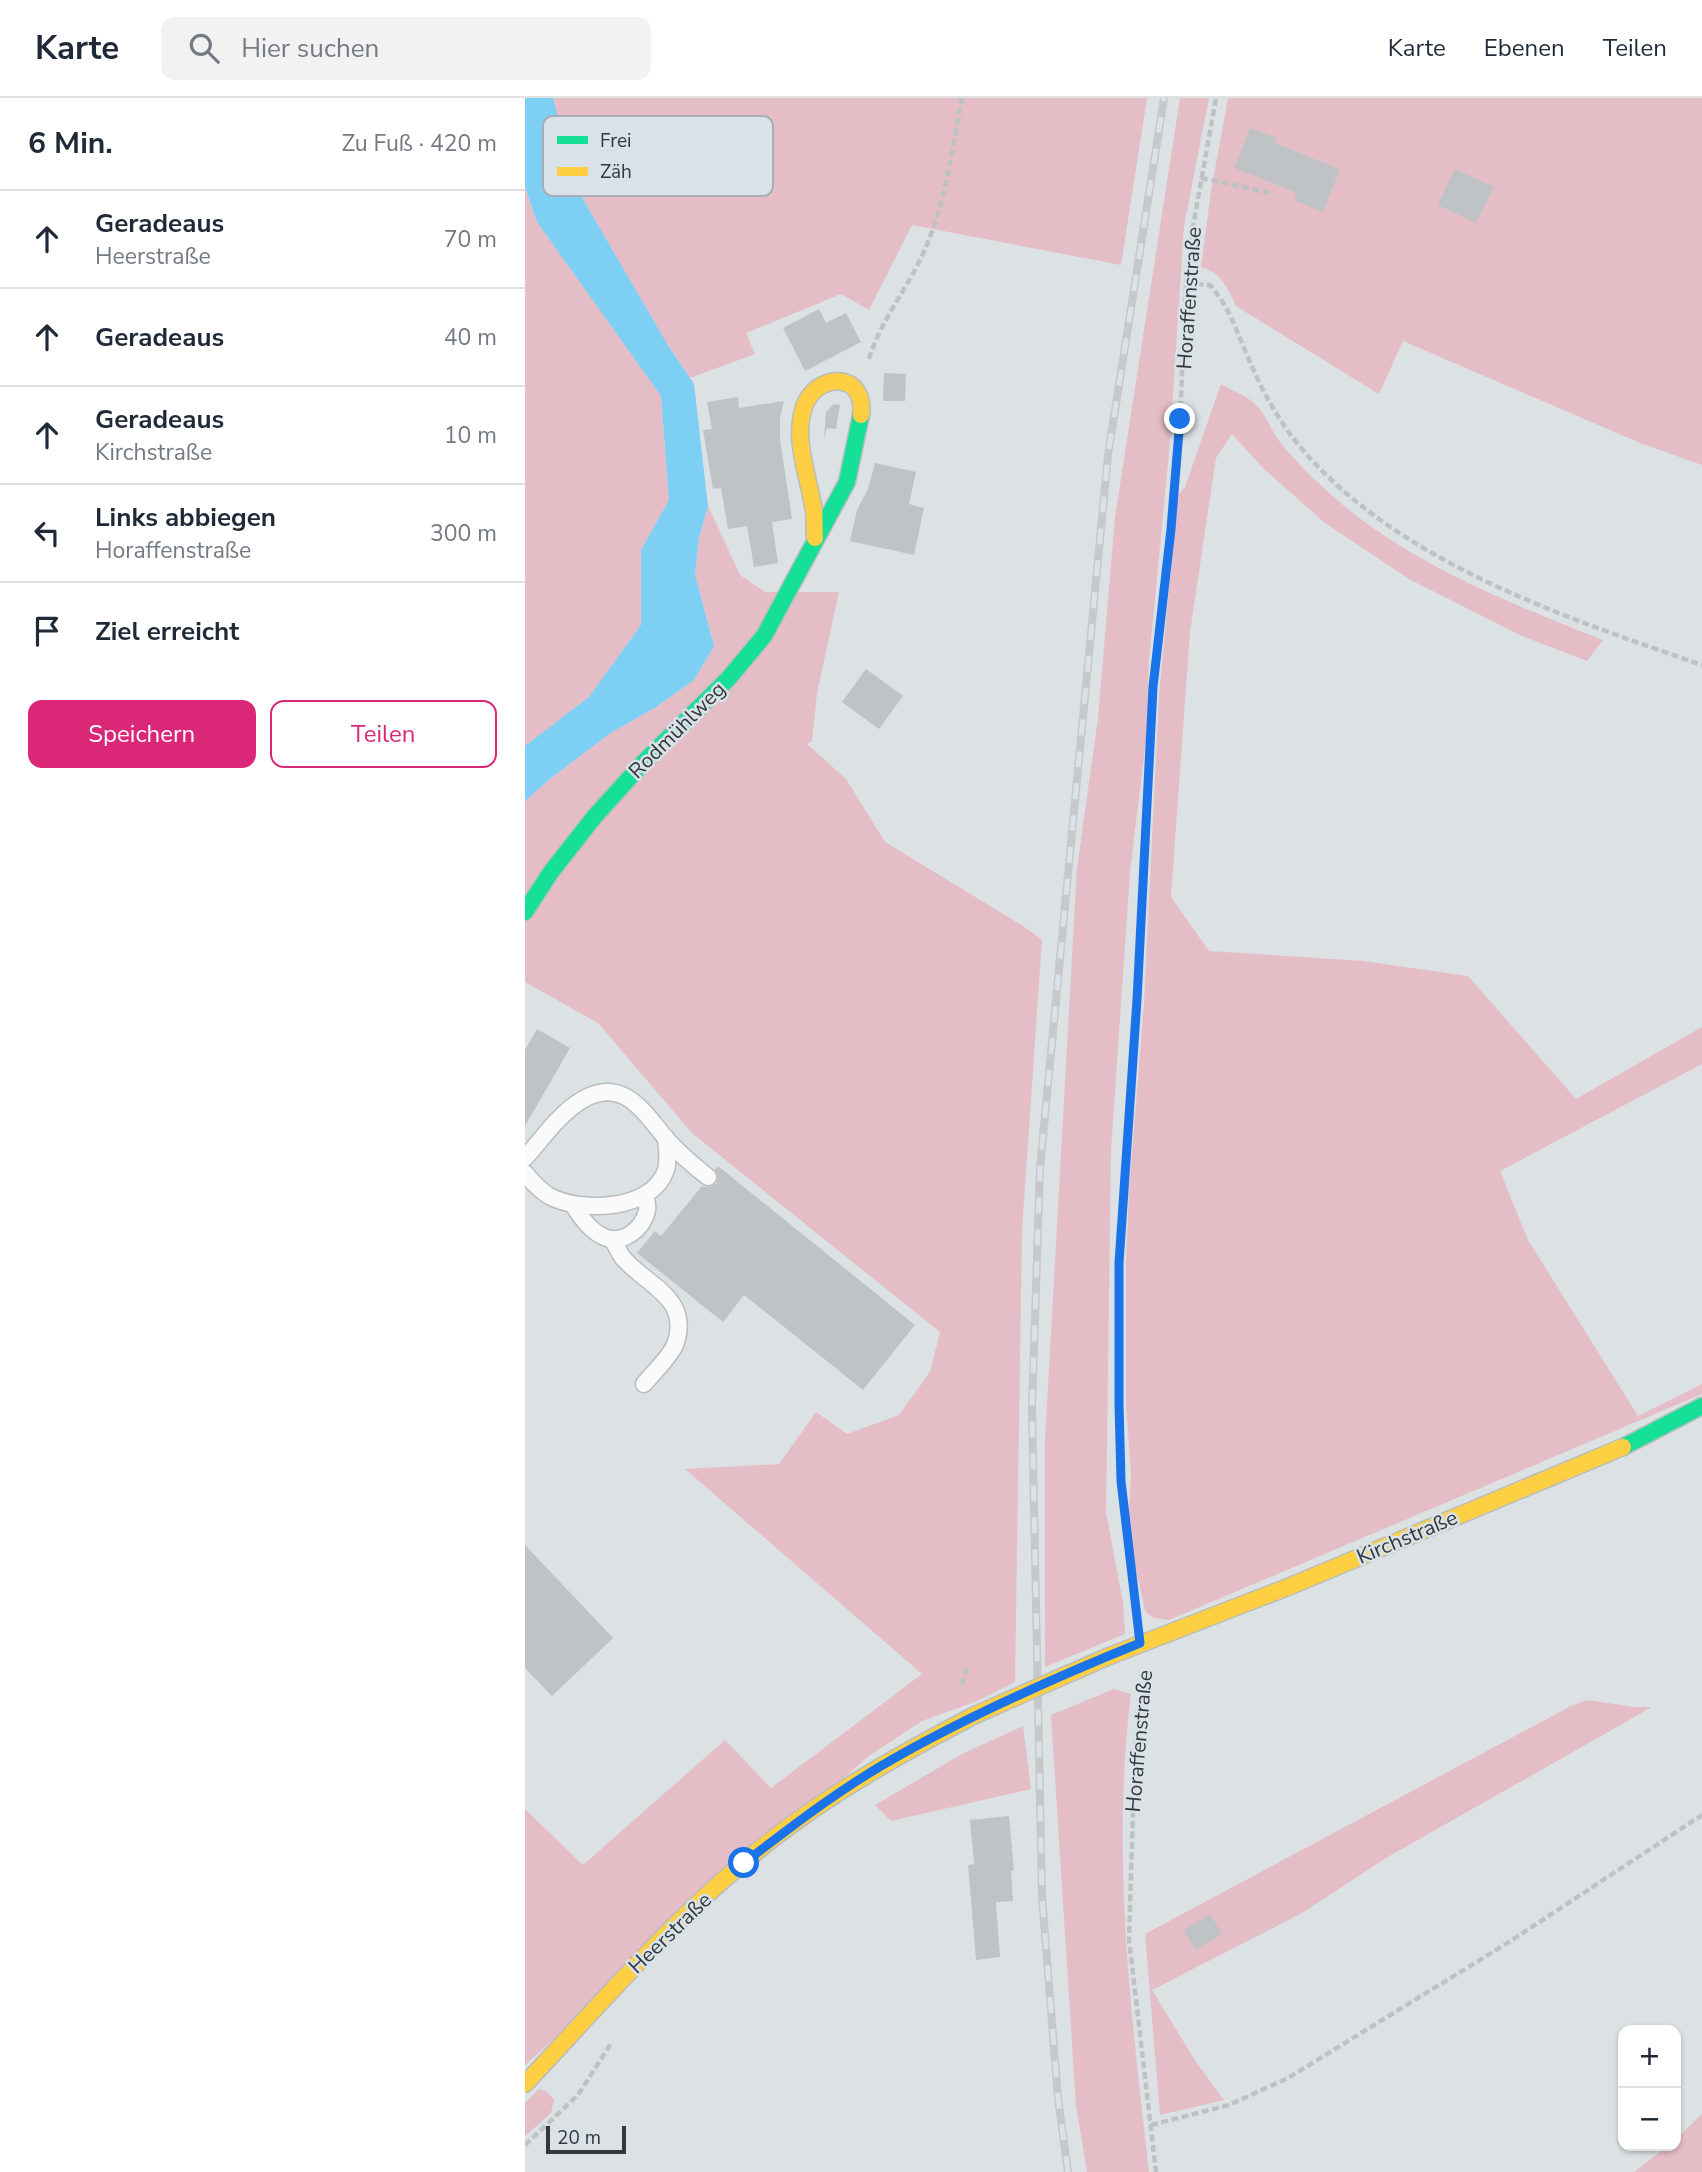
<!DOCTYPE html>
<html lang="de">
<head>
<meta charset="utf-8">
<style>
  body { margin:0; font-family:"Nunito Sans",sans-serif; background:#f2f2f3; color:#1f2937 }
  .controls { position:absolute; right:21px; bottom:21px; display:grid; overflow:hidden; border-radius:14px; box-shadow:0 2px 5px #0004 }
  .controls button { width:63px; height:63px; display:grid; place-items:center; padding:0; border:0; border-bottom:2px solid #e0e1e3; background:#fff; color:#1f2937; font:35px sans-serif }
  .scale { position:absolute; left:21px; bottom:18px; width:80px; box-sizing:border-box; padding-left:7px; border:4px solid #34383a; border-top:0; font-size:19px; line-height:24px; white-space:nowrap; color:#34383a; -webkit-text-stroke:5px #d8e2e8; paint-order:stroke }
  .stop { position:absolute; width:21px; height:21px; margin:-16px; border:5px solid #1a73e8; border-radius:50%; background:#fff }
  .stop.end { background:#1a73e8; border-color:#fff; box-shadow:0 2px 7px #0008 }
  .list { margin:0; padding:0; list-style:none }
  h2 { display:flex; justify-content:space-between; align-items:center; height:91px; margin:0; padding:0 28px; font-size:30px }
  h2 small { font-size:23px; font-weight:400; color:#747a83 }
  .list li { display:grid; grid-template-columns:46px 1fr auto; gap:21px; align-items:center; box-sizing:border-box; height:98px; padding:0 28px; border-top:2px solid #e0e1e3 }
  .list b { display:block; font-size:26px; white-space:nowrap }
  .list p { margin:0; font-size:23px; white-space:nowrap; color:#747a83 }
  .list em { font-size:23px; font-style:normal; color:#747a83 }
  .actions { display:flex; gap:14px; padding:21px 28px }
  .actions a { flex:1; padding:16px 0; border:2px solid #db2777; border-radius:14px; text-align:center; font-size:24px; color:#db2777 }
  .actions .main { background:#db2777; color:#fff }
  .icon { flex:none; width:38px; height:38px; fill:none; stroke:currentColor; stroke-width:2; stroke-linecap:round; stroke-linejoin:round }
  .map { position:relative; flex:none; width:1177px; height:2074px; overflow:hidden }
  header { display:flex; align-items:center; gap:42px; box-sizing:border-box; height:98px; padding:0 35px; background:#fff; border-bottom:2px solid #e0e1e3 }
  header strong { font-size:33px }
  nav { display:flex; gap:38px; margin-inline-start:auto; font-size:24px }
  .search { width:490px; height:63px; background:#f2f2f3; display:flex; align-items:center; gap:18px; box-sizing:border-box; padding:0 24px; border-radius:14px; color:#747a83; font-size:26px }
  main { display:flex }
  aside { flex:1; background:#fff }
  .map>svg:first-child { display:block }
</style>
</head>
<body>
<header>
<strong>Karte</strong>
<div class="search"><svg class="icon" aria-label="search" viewBox="0 0 24 24"><circle cx="10" cy="10" r="6"/><path d="M15 15l6 6"/></svg>Hier suchen</div>
<nav><a>Karte</a><a>Ebenen</a><a>Teilen</a></nav>
</header>
<main>
<aside>
<h2>6 Min.<small>Zu Fuß · 420 m</small></h2>
<ul class="list">
<li><svg class="icon" aria-label="ahead" viewBox="0 0 24 24"><path d="M12 20V5M6 11l6-6 6 6"/></svg><div><b>Geradeaus</b><p>Heerstraße</p></div><em>70 m</em></li>
<li><svg class="icon" aria-label="ahead" viewBox="0 0 24 24"><path d="M12 20V5M6 11l6-6 6 6"/></svg><div><b>Geradeaus</b></div><em>40 m</em></li>
<li><svg class="icon" aria-label="ahead" viewBox="0 0 24 24"><path d="M12 20V5M6 11l6-6 6 6"/></svg><div><b>Geradeaus</b><p>Kirchstraße</p></div><em>10 m</em></li>
<li><svg class="icon" aria-label="left" viewBox="0 0 24 24"><path d="M17 20v-9H6M10 6l-5 5 5 5"/></svg><div><b>Links abbiegen</b><p>Horaffenstraße</p></div><em>300 m</em></li>
<li><svg class="icon" aria-label="arrive" viewBox="0 0 24 24"><path d="M6 21V4h12l-3 4 3 4H6"/></svg><div><b>Ziel erreicht</b></div></li>
</ul>
<div class="actions"><a class="main">Speichern</a><a>Teilen</a></div>
</aside>
<div class="map">
<svg width="1177" height="2074" viewBox="0 0 1177 2074">
  <rect width="100%" height="100%" fill="#dce1e4"/>
  <!-- green -->
  <g fill="#e5bdc6">
    <polygon points="28,0 622,0 596,167 387,127 344,212 316,196 221,235 230,256 165,280 144,249 59,103 43,56"/>
    <polygon points="655,0 684,0 659,128 645,343 624,563 621,642 605,774 586,1052 581,1414 598,1505 600,1536 520,1569 520,1341 552,770 573,620 590,419"/>
    <path d="M 703,0 L 1177,0 L 1177,367 L 1115,345 L 878,243 L 854,296 L 711,208 C 703,191 696,174 676,169 L 686,93 Z"/>
    <polygon points="0,89 12,124 136,298 144,402 116,452 116,527 64,599 0,648"/>
    <path d="M 696,286 C 707,292 724,299 732,308 C 742,318 746,333 755,344 C 774,368 800,392 823,411 C 899,472 990,507 1078,542 L 1062,563 L 997,538 L 884,481 L 800,425 L 739,371 L 707,336 L 691,360 L 665,534 L 646,799 L 684,853 L 838,863 L 943,878 L 1051,1001 L 1177,929 L 1177,966 L 975,1073 L 1003,1142 L 1113,1318 L 1177,1286 L 1177,1296 L 644,1522 L 628,1520 L 620,1513 L 603,1433 L 606,1375 L 601,1307 L 601,1163 L 604,1093 L 619,905 L 634,598 L 653,397 L 660,389 Z"/>
    <polygon points="183,408 215,477 240,494 314,494 292,595 287,643 282,646 321,681 360,744 498,828 517,842 497,1132 490,1584 452,1603 397,1623 341,1660 0,1967 0,1711 58,1767 200,1642 246,1690 397,1576 160,1371 254,1366 291,1314 322,1336 374,1317 405,1274 415,1234 167,1035 73,925 0,884 0,703 25,681 84,636 131,609 169,582 189,548 170,477 174,440"/>
    <path d="M 589,1591 L 606,1596 C 586,1752 606,1918 624,2074 L 562,2074 L 551,2008 L 526,1617 Z"/>
    <polygon points="1062,1602 1109,1609 1127,1609 861,1760 777,1815 627,1892 671,1964 699,2002 635,2017 620,1836 1046,1608"/>
    <polygon points="498,1628 506,1691 366,1723 350,1707 437,1656"/>
    <polygon points="14,1991 21,1993 29,2001 26,2015 0,2038 0,2005"/>
    <polygon points="1177,2016 1177,2074 1109,2074 1143,2048 1151,2048 1151,2041"/>
  </g>
  <!-- water -->
  <polygon fill="#7ecff4" points="0,0 28,0 43,56 59,103 144,249 169,286 183,408 174,440 170,477 189,548 169,582 131,609 84,636 25,681 0,703 0,648 64,599 116,527 116,452 144,402 136,298 12,124 0,89"/>
  <!-- building -->
  <g fill="#bfc3c6">
    <polygon points="725,30 752,40 750,45 815,71 798,114 769,102 772,95 709,70"/>
    <polygon points="930,71 969,89 951,125 913,107"/>
    <polygon points="294,211 301,225 321,215 336,244 280,273 258,230"/>
    <polygon points="359,275 381,276 380,303 358,303"/>
    <polygon points="213,299 214,310 259,303 255,320 255,341 267,421 247,424 253,465 229,469 222,428 203,431 196,390 188,391 178,332 187,331 182,304"/>
    <polygon points="309,306 315,307 311,331 302,330 299,341 301,314"/>
    <polygon points="350,365 391,374 384,406 399,410 389,457 325,443 332,412 343,391"/>
    <polygon points="341,571 378,598 354,631 317,604"/>
    <polygon points="12,931 45,950 0,1028 0,952"/>
    <polygon points="193,1068 390,1227 338,1292 219,1197 198,1224 112,1155 130,1133 136,1138 177,1088 182,1089 191,1086 193,1080 190,1071"/>
    <polygon points="0,1447 88,1540 27,1598 0,1570"/>
    <polygon points="484,1718 489,1772 486,1773 488,1803 471,1804 475,1859 451,1862 443,1767 449,1766 445,1722"/>
    <polygon points="685,1816 697,1836 671,1852 659,1832"/>
  </g>
  <g fill="none" stroke-linecap="round" stroke-linejoin="round">
    <!-- lane casing -->
    <g stroke="#b9bdbf" stroke-width="19">
      <g id="lane">
        <path d="M 0,1060 C 17,1041 35,1015 57,1002 C 99,977 120,1016 143,1043 C 156,1057 169,1068 183,1079"/>
        <path d="M 0,1075 C 7,1084 15,1092 24,1098 C 56,1115 127,1113 141,1072 C 144,1062 142,1051 141,1040"/>
        <path d="M 48,1107 C 56,1119 65,1133 79,1139 C 97,1147 117,1132 122,1113 C 123,1109 121,1102 121,1096"/>
        <path d="M 87,1141 C 91,1147 94,1155 98,1160 C 122,1188 167,1200 150,1247 C 144,1260 129,1274 119,1286"/>
      </g>
    </g>
    <!-- fast casing -->
    <g stroke="#b9bdbf" stroke-width="19">
      <g id="fast">
        <polyline points="0,814 26,774 70,718 118,665 203,581 239,538 322,384 336,317"/>
        <polyline points="1098,1349 1177,1308"/>
      </g>
    </g>
    <!-- slow casing -->
    <g stroke="#b9bdbf" stroke-width="19">
      <g id="slow">
        <path d="M 290,440 C 289,431 290,422 289,413 C 284,380 266,336 281,304 C 297,273 341,276 336,317"/>
        <polyline points="582,1559 763,1489 1098,1349"/>
        <path d="M 0,1986 C 79,1902 155,1813 246,1742 C 309,1693 379,1654 450,1617"/>
      </g>
    </g>
    <!-- path -->
    <g stroke="#bfc2c3" stroke-width="4.5" stroke-dasharray="7 3.5" stroke-linecap="butt">
      <polyline points="676,80 746,95"/>
      <path d="M 661,185 L 685,187 C 705,210 710,230 722,257 C 734,286 747,311 765,336 C 859,460 1036,518 1177,567"/>
      <path d="M 344,261 C 356,221 384,189 400,151 C 421,103 427,51 437,0"/>
      <polyline points="611,1514 596,1383 594,1306 594,1165 598,1097 612,902 628,589 646,431 655,322 661,185 667,134 691,0"/>
      <polyline points="622,1577 610,1648 604,1841 631,2074"/>
      <polyline points="437,1587 442,1569"/>
      <polyline points="626,2027 704,2007 763,1980 984,1844 1177,1717"/>
      <polyline points="0,2047 53,1997 87,1944"/>
    </g>
    <!-- lane -->
    <use href="#lane" stroke="#fafafb" stroke-width="16"/>
    <!-- fast -->
    <use href="#fast" stroke="#16e098" stroke-width="16"/>
    <!-- slow -->
    <use href="#slow" stroke="#ffcf43" stroke-width="16"/>
    <!-- rail casing -->
    <g stroke="#c7c8c9" stroke-width="8">
      <polyline id="rail" points="543,2074 533,2000 517,1799 507,1310 515,1070 583,357 639,0"/>
    </g>
    <!-- rail -->
    <use href="#rail" stroke="#d8e2e8" stroke-width="5" stroke-dasharray="16" stroke-linecap="butt"/>
    <!-- slow-bridge casing -->
    <g stroke="#b9bdbf" stroke-width="19" stroke-linecap="butt">
      <polyline id="slow-bridge" points="450,1617 582,1559"/>
    </g>
    <!-- slow-bridge -->
    <use href="#slow-bridge" stroke="#ffcf43" stroke-width="16"/>
  </g>
  <g fill="none" stroke-linecap="round" stroke-linejoin="round">
    <!-- route -->
    <path stroke="#1a73e8" stroke-width="9" d="M 219,1765 C 267,1728 315,1691 368,1661 C 447,1616 531,1579 615,1545 L 596,1383 L 594,1306 L 594,1165 L 612,902 L 628,589 L 646,431 L 655,321"/>
  </g>
  <g text-anchor="middle" stroke-width="5" stroke-linejoin="round" paint-order="stroke">
    <!-- street labels -->
    <g font-size="21" fill="#34383a" stroke="#d8e2e8">
      <text transform="translate(664 200) rotate(-86)" y="7">Horaffenstraße</text>
      <text transform="translate(152 632) rotate(-45)" y="7">Rodmühlweg</text>
      <text transform="translate(882 1439) rotate(-23)" y="7">Kirchstraße</text>
      <text transform="translate(614 1643) rotate(-85)" y="7">Horaffenstraße</text>
      <text transform="translate(145 1835) rotate(-44)" y="7">Heerstraße</text>
    </g>
  </g>
  <!-- legend -->
  <rect x="18" y="18" width="230" height="80" rx="10" fill="#d8e2e8" stroke="#a7afb4" stroke-width="2"/>
  <rect x="32" y="38" width="31" height="8" fill="#16e098"/>
  <rect x="32" y="69" width="31" height="9" fill="#ffcf43"/>
  <g font-size="19" fill="#34383a">
    <text x="75" y="49">Frei</text>
    <text x="75" y="80">Zäh</text>
  </g>
</svg>
<div class="controls">
<button>+</button>
<button>−</button>
</div>
<div class="scale">20 m</div>
<div class="stop" style="left:219px;top:1765px"></div>
<div class="stop end" style="left:655px;top:321px"></div>
</div>
</main>
</body>
</html>
